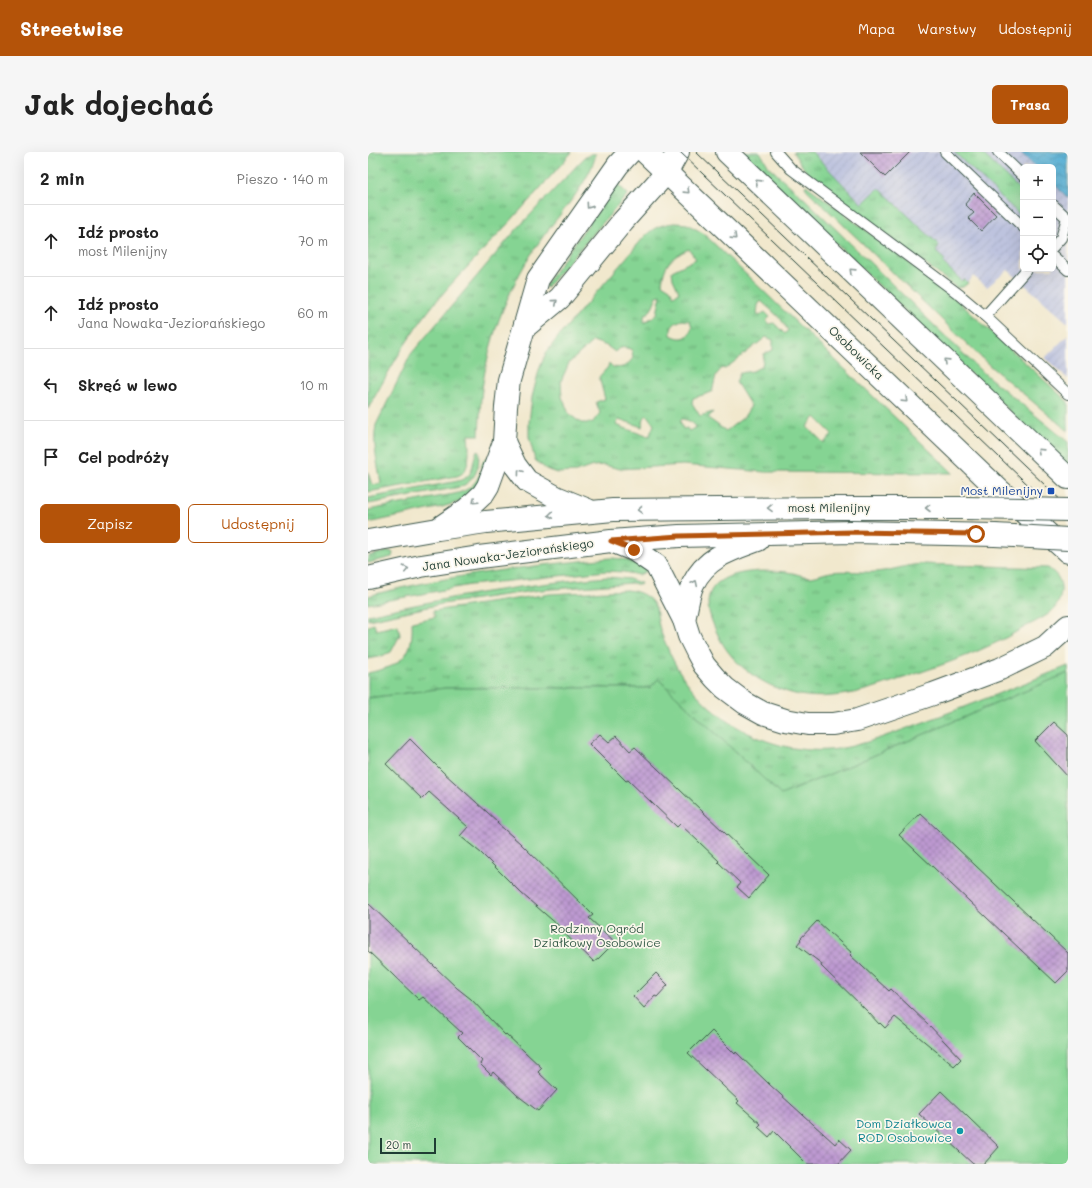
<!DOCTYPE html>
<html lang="pl">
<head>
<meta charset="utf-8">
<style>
  body { margin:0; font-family:Mali,sans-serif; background:#f6f6f6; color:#222 }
  .controls { position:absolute; right:12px; top:12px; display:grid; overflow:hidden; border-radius:6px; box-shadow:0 4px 16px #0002 }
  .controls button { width:36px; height:36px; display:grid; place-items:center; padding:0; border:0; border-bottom:1px solid #e0e0e0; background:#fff; color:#222; font:20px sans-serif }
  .scale { position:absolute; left:12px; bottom:10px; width:56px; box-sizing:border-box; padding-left:4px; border:2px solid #1f3d34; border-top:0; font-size:11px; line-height:14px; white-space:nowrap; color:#1f3d34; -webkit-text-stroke:3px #fbf7ec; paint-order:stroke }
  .stop { position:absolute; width:12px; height:12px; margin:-9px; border:3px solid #b45309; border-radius:50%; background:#fff }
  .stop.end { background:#b45309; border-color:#fff; box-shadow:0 1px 4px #0008 }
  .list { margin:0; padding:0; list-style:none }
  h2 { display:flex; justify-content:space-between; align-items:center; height:52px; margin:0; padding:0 16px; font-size:17px }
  h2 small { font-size:13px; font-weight:400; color:#767676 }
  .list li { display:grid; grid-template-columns:26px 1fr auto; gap:12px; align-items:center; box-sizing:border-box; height:72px; padding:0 16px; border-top:1px solid #e0e0e0 }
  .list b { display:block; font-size:15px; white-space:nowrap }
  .list p { margin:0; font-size:13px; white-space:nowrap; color:#767676 }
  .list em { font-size:13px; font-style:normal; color:#767676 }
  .actions { display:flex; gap:8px; padding:12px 16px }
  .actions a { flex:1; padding:9px 0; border:1px solid #b45309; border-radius:6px; text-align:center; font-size:14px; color:#b45309 }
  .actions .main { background:#b45309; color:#fff }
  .icon { flex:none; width:22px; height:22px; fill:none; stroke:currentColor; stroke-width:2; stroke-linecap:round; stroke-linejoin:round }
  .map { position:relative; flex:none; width:700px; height:1012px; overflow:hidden; border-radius:6px }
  header { display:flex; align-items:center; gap:24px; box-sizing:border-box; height:56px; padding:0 20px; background:#b45309; color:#fff }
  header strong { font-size:19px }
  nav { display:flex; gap:22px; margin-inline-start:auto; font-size:14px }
  .intro { display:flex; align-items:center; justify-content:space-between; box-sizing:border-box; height:96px; padding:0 24px }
  h1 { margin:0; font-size:28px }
  .button { padding:10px 18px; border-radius:6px; background:#b45309; color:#fff; font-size:14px; font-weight:700 }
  main { display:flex; gap:24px; padding:0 24px }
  aside { flex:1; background:#fff; border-radius:6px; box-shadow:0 4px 16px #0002 }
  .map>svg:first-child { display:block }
</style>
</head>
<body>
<header>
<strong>Streetwise</strong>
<nav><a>Mapa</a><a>Warstwy</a><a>Udostępnij</a></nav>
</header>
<div class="intro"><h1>Jak dojechać</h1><a class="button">Trasa</a></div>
<main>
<aside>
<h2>2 min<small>Pieszo · 140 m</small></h2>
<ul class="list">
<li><svg class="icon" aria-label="ahead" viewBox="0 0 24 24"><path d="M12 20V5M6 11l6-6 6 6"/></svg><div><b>Idź prosto</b><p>most Milenijny</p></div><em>70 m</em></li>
<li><svg class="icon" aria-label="ahead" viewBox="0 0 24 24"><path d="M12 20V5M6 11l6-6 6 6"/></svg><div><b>Idź prosto</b><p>Jana Nowaka-Jeziorańskiego</p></div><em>60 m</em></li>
<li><svg class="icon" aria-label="left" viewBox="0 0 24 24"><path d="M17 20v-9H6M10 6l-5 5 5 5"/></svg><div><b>Skręć w lewo</b></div><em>10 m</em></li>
<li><svg class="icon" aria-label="arrive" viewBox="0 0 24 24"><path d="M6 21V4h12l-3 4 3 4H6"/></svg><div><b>Cel podróży</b></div></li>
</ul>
<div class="actions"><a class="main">Zapisz</a><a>Udostępnij</a></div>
</aside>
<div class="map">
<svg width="700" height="1012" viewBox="0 0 700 1012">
  <defs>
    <pattern id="industrial-furrows" width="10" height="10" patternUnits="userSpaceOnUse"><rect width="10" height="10" fill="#bdc3de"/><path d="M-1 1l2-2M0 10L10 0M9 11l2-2" fill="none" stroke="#a2a8bf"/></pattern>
    <pattern id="grass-tufts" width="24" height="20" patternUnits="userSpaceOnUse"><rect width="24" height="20" fill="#85d493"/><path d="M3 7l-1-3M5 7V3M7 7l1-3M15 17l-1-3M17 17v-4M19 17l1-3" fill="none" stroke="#6cad79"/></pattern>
    <pattern id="water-waves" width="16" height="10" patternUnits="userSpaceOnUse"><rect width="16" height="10" fill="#58b0d5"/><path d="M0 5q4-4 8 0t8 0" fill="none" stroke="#4890ae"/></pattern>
    <pattern id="building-cross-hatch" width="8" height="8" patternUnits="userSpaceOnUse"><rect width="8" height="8" fill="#bd99d1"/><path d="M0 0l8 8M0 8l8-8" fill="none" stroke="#997eaa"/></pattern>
  </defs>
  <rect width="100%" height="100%" fill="#fbf7ec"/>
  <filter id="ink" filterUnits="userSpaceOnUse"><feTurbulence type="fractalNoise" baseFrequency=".025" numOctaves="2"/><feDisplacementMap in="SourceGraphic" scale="8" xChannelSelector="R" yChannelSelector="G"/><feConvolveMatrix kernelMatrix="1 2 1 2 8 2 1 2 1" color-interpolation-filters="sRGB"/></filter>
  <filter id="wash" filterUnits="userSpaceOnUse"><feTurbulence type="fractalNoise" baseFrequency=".012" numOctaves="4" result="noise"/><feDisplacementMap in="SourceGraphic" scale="16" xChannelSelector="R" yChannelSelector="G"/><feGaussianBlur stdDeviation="0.9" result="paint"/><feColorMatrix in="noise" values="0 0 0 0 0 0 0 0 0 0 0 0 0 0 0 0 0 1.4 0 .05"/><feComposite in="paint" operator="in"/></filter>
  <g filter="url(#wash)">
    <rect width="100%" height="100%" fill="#f1e8cd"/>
    <!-- industrial -->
    <g fill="url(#industrial-furrows)">
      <polygon points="444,0 652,0 668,15 655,15 655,117 685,117 685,31 700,46 700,171 640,118 619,135 605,124 600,131 596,127 594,129 574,110 577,108 567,100 511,36 494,52"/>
      <polygon points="700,183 700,227 677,206"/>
    </g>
    <!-- grass -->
    <g fill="url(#grass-tufts)" stroke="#528864" fill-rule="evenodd">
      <path d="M 0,0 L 204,0 C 176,32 148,64 118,95 C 98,117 77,137 59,161 C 36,191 18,224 0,257 Z"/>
      <polygon points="373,0 392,0 401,15 438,48 612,218 700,290 700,316"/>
      <polygon points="425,0 444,0 494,52 511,36 571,93 568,100 577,108 575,111 594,129 596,127 600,131 595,135 589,136 441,24"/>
      <polygon points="586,0 613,0 655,41 655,66"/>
      <path d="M 223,2 L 228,2 C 221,32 192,61 174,86 C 141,133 122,181 114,237 C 112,252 112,268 111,283 L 100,283 C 101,295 104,320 89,324 L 0,340 L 0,320 L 3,330 L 5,333 L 13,331 C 10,312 4,293 8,273 L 43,202 L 148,78 L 216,6 Z"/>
      <polygon points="249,32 260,42 178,136 177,133"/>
      <polygon points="438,33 581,141 700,250 700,279 622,214 440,39 437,35"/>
      <path d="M 307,71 L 319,72 L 335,81 L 585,321 L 397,320 L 315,313 L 252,317 L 236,313 L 225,314 L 208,320 L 190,321 L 183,319 L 178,317 L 167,308 L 161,285 L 161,271 L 164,245 L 171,218 L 178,201 L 190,185 L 277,84 C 286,75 295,72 307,71 ZM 321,97 L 328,107 L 304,119 L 305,127 L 311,140 L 306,144 L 302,137 L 294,132 C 296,112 303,105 321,97 ZM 293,143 L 289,162 L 276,171 L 276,164 L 283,158 L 289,144 ZM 393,149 L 412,166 L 420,178 L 417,182 L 406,171 L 401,172 L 398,169 L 402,165 L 397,160 L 391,164 L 389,162 L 390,153 ZM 314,168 L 322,169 L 324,175 C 321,186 314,189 303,183 C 302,174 306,171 314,168 ZM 398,185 L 405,188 L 405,198 L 396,202 L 394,214 L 385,219 L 372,221 L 368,230 L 383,254 L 376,265 L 358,279 L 340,266 L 345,260 L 332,264 L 324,251 L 325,246 L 344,240 L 348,223 L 354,216 L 357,217 ZM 225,189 L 239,194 L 247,200 C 252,194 258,195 264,198 L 265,206 C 259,214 255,217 245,215 L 241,211 L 240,215 L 231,225 L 237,247 L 228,250 L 232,261 L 224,271 L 213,271 L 201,262 L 194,245 L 193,229 L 201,211 ZM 279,263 L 286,273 L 281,285 L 248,273 L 251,267 L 274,275 L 276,266 ZM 447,265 L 464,282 L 456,291 L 439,275 ZM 314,267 C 320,268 325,270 328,275 L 321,279 L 319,276 L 315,277 L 312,269 Z"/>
      <path d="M 109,298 L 111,300 C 111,317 108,328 92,335 L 0,352 L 0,346 L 85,330 C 108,326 102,316 109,298 Z"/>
      <path d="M 120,304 L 118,323 L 94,349 L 74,355 L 0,371 L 0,358 L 86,342 C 100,339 109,332 113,318 C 114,312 115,308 120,304 Z"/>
      <polygon points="22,399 25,401 24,405 0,411 0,404"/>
      <path d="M 243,406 C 259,407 267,409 280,418 L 271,423 L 256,420 L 238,419 L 102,433 L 0,452 L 0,444 C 79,423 161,414 243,406 Z"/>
      <path d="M 553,412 L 680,416 C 687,421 692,425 693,435 C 694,442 691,451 686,457 C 679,465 666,470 657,475 C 646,481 635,488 623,493 C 596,506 567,515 539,525 C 519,531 499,539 479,542 C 463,545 443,546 427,542 C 398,535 368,516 353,489 C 347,477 340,463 340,450 C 342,416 396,418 419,420 C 428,421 435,425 443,425 C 450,424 456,421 463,420 C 478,418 493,421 508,420 C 523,419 537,413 553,412 Z"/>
      <path d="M 239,425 L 261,427 L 273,431 L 272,433 L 264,431 L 172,438 L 74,452 L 0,468 L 0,463 C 79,445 159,432 239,425 Z"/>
      <path d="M 259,438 C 271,439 284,445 288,457 C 289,462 290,469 291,474 C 293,482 297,490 300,497 C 326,561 401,607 470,597 C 500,592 528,580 556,570 C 605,552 652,533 700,514 L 700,521 L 413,643 L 290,527 L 282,536 L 77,536 L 0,546 L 0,521 C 32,514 46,505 44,470 L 67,465 L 65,459 L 182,442 Z"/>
      <polygon points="6,472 8,478 30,473 32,483 23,500 11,505 0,507 0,474"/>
    </g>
    <!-- garden -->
    <polygon fill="#85d493" stroke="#528864" points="700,521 700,1012 0,1012 0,546 77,536 282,536 290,527 413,643"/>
    <!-- water -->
    <polygon fill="url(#water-waves)" stroke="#3c7684" points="652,0 700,0 700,46 685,31 685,15 668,15"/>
    <g id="blocks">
      <!-- building -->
      <g fill="url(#building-cross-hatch)">
        <polygon points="492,0 542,0 517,25"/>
        <polygon points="606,41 628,63 613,79 600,66 606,61 597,52"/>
        <polygon points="686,570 700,583 700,625 667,589"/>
        <polygon points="232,582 241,590 248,584 262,599 267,595 401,723 381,746 369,735 372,731 350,710 351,709 312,672 309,675 260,628 258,629 221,592"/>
        <polygon points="42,587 75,620 130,670 129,671 152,691 225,763 221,766 247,790 230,807 226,810 191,776 192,775 153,741 113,701 92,684 100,675 61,640 54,647 18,612"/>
        <polygon points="552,661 700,801 700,819 688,831 531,683"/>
        <polygon points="0,751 89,836 103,847 137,883 138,882 174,916 170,920 189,938 170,959 149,943 125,920 123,923 112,912 114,909 90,885 94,881 55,845 51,848 0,799"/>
        <polygon points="449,769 484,801 482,803 521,839 523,837 561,873 593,907 586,914 527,865 517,876 512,871 511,872 501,861 453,814 454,812 429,793 433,788 432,787"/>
        <polygon points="288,821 300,833 289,845 287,844 276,856 265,844"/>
        <polygon points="344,879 367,902 368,900 402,933 467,992 471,987 483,998 470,1012 439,1012 406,979 401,985 390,975 393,972 369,951 371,949 320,901 332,889 333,890"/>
        <polygon points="573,939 631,995 616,1012 605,1012 551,962"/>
      </g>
    </g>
  </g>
  <g filter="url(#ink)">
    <use href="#blocks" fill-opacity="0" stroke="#3e574b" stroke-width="1"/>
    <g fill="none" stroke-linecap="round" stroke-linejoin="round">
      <!-- service casing -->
      <g stroke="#3e574b" stroke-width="12">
        <g id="service">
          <polyline points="408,0 423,17 592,143 617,164 700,242"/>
          <polyline points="577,0 655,75"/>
          <polyline points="630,0 655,24"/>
          <polyline points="685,53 699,66 693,86 685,95"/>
          <polyline points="685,104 700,118"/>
          <polyline points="617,164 659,117"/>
        </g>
      </g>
      <!-- tertiary casing -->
      <g stroke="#3e574b" stroke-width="24">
        <g id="tertiary">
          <polyline points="277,0 631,338 700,400"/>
          <polyline points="359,0 700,326"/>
        </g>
      </g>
      <!-- primary casing -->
      <g stroke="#3e574b" stroke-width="24">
        <g id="primary">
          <polyline points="157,175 192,146 255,69 299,20 310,0"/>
          <polyline points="136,290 147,313 159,329 188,345 220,358"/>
          <polyline points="74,374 99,357 115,342 120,334 136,290 138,255 141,228 170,127 250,13 262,0"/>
          <polyline points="0,389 70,377 118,370 245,358 464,356 599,356"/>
          <polyline points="246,390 266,398 288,413 316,468 321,484 329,500 336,513 347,526 357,536 377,551 395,561 417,568 440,572 465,572 489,568 565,542 632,517 677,495 700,474"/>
          <polyline points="0,426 53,414 111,405 243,389 311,384 485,380 627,383"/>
          <path d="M 316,468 C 319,456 320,443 325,432 C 338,405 363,398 390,388"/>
        </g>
      </g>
      <!-- service -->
      <use href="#service" stroke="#fff" stroke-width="10"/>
      <!-- tertiary -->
      <use href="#tertiary" stroke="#fff" stroke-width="22"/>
      <!-- primary -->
      <use href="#primary" stroke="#fff" stroke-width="22"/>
      <!-- tram -->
      <g stroke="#1f3d34" stroke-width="1">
        <polyline points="312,0 700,371"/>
        <polyline points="328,0 700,355"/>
      </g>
      <!-- primary-bridge casing -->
      <g stroke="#3e574b" stroke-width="24" stroke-linecap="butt">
        <g id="primary-bridge">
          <polyline points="599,356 700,358"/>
          <polyline points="627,383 700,387"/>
        </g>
      </g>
      <!-- primary-bridge -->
      <use href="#primary-bridge" stroke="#fff" stroke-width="22"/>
    </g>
    <!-- one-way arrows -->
    <defs><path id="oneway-chevron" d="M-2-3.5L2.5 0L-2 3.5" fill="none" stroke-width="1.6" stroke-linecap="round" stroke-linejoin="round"/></defs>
    <g stroke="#8f9e9a">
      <use href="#oneway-chevron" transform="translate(390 30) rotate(-136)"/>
      <use href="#oneway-chevron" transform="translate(319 39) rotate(44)"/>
      <use href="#oneway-chevron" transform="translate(221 54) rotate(125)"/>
      <use href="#oneway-chevron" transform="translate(366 85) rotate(44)"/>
      <use href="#oneway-chevron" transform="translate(484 119) rotate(-136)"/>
      <use href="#oneway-chevron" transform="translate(187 150) rotate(-40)"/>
      <use href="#oneway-chevron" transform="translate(578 209) rotate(-136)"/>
      <use href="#oneway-chevron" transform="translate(537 248) rotate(44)"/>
      <use href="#oneway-chevron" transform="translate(672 299) rotate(-136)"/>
      <use href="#oneway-chevron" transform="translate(152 320) rotate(-127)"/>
      <use href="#oneway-chevron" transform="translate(107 349) rotate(138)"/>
      <use href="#oneway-chevron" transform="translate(402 356) rotate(179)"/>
      <use href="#oneway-chevron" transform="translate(560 356) rotate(-180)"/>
      <use href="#oneway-chevron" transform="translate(272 358) rotate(179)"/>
      <use href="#oneway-chevron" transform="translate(183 363) rotate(174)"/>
      <use href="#oneway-chevron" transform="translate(38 417) rotate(-13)"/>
      <use href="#oneway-chevron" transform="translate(327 431) rotate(-64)"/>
    </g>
  </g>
  <g fill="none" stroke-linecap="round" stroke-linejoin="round" filter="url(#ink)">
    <!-- route -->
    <polyline stroke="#b45309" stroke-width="5" points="266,398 243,389 311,384 485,380 608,382"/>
  </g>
  <!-- markers -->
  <rect fill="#1a4fb4" stroke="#fbf7ec" stroke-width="1.5" x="679" y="335" width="8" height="8" rx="2"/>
  <circle fill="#0f9aa8" stroke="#fbf7ec" stroke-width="1.5" cx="592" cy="979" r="4"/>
  <g text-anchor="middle" stroke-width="3.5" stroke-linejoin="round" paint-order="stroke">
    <!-- street labels -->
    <g font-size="12" fill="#1f3d34" stroke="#fbf7ec">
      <text transform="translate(488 201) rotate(44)" y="4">Osobowicka</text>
      <text x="461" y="360">most Milenijny</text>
      <text transform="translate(140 403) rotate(-8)" y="4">Jana Nowaka-Jeziorańskiego</text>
    </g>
    <!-- transit labels -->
    <g font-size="12" fill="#164399" stroke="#fbf7ec" text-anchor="end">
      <text x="675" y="343">Most Milenijny</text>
    </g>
    <!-- park labels -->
    <g font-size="12" fill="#335b47" stroke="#fbf7ec">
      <text x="229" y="781">Rodzinny Ogród<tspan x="229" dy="14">Działkowy Osobowice</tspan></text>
    </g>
    <!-- culture labels -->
    <g font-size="12" fill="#0d838f" stroke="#fbf7ec" text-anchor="end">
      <text x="584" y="976">Dom Działkowca<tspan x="584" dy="14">ROD Osobowice</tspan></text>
    </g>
  </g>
</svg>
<div class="controls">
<button>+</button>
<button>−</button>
<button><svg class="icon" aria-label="locate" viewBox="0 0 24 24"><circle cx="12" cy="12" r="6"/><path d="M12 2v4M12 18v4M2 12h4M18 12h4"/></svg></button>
</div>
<div class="scale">20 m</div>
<div class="stop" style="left:608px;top:382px"></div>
<div class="stop end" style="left:266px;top:398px"></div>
</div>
</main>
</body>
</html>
